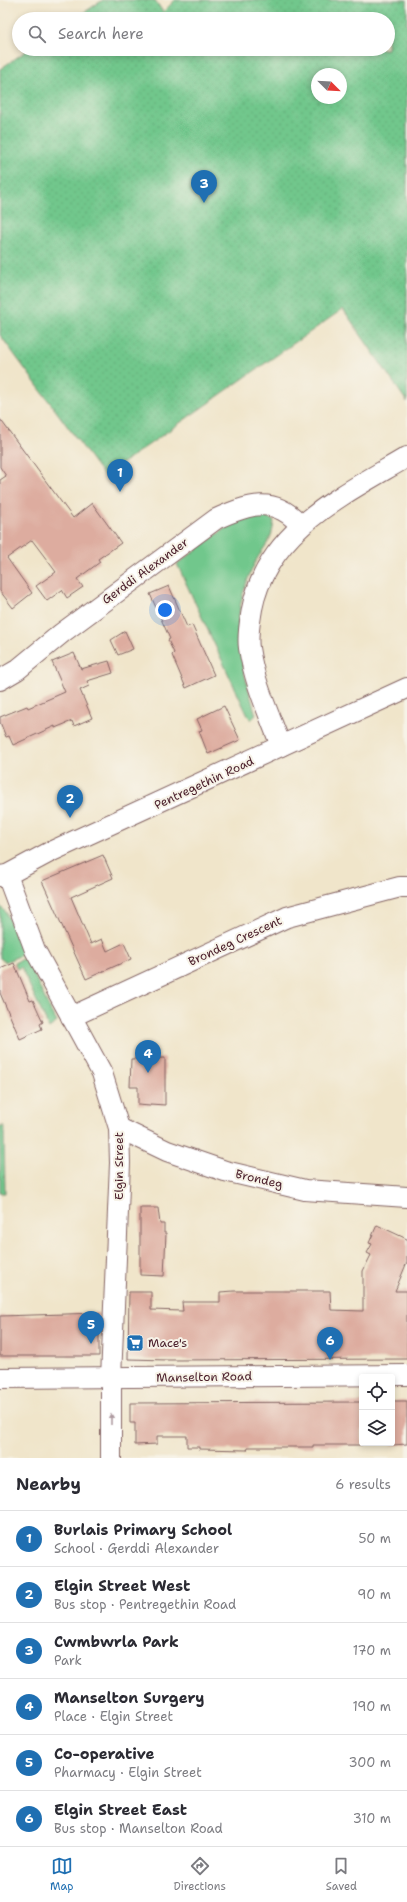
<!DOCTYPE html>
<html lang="en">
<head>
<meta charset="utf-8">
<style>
  body { margin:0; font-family:"Shantell Sans",sans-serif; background:#f2f2f3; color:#2b2b33 }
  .controls { position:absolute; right:12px; bottom:12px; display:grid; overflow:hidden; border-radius:4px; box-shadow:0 2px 6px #0003 }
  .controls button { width:36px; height:36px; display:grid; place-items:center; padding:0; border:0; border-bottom:1px solid #e1e1e2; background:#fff; color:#2b2b33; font:20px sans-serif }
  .compass { position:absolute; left:311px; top:68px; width:36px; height:36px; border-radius:50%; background:#fff; box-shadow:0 2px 6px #0003; rotate:114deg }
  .you { position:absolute; left:165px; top:610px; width:14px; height:14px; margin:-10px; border:3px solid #fff; border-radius:50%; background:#1a73e8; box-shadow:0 0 0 6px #1a73e833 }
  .badge { display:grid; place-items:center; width:26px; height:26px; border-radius:50%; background:#1f6fb2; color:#fff; font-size:13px; font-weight:700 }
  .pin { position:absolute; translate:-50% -33px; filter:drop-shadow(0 1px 2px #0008) }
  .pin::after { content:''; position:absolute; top:21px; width:14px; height:12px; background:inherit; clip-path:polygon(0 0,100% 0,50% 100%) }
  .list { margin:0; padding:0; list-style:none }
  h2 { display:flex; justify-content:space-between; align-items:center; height:52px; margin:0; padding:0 16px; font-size:17px }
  h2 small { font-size:13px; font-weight:400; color:#7c7c81 }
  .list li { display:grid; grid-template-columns:26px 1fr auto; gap:12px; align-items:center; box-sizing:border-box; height:56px; padding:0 16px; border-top:1px solid #e1e1e2 }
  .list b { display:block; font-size:15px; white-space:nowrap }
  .list p { margin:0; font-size:13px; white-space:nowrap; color:#7c7c81 }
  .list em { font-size:13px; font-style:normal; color:#7c7c81 }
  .icon { flex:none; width:22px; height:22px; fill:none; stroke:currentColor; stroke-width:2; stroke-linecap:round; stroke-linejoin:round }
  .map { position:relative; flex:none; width:407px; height:1458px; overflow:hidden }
  .search { position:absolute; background:#fff; box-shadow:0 2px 6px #0003; left:12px; right:12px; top:12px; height:44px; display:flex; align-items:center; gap:10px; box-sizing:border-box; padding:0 14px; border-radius:22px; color:#7c7c81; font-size:15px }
  .sheet { height:388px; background:#fff }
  nav { display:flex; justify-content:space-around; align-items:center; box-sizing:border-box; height:56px; border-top:1px solid #e1e1e2; background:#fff; font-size:11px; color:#7c7c81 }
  nav a { display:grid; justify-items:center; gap:2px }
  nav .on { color:#1f6fb2 }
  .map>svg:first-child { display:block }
</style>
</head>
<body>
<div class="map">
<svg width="407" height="1458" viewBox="0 0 407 1458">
  <defs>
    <pattern id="park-dots" width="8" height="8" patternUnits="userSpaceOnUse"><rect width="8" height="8" fill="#71c78c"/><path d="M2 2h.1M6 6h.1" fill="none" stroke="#63aa79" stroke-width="1.8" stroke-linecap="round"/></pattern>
  </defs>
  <rect width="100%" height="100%" fill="#f7f3e8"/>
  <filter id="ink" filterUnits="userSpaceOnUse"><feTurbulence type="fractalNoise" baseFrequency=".025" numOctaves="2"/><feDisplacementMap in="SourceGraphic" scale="8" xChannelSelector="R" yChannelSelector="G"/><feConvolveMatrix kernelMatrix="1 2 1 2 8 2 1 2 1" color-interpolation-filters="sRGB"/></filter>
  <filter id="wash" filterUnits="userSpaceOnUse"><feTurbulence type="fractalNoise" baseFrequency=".012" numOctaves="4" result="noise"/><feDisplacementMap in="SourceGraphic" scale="16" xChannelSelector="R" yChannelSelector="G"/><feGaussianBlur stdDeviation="0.9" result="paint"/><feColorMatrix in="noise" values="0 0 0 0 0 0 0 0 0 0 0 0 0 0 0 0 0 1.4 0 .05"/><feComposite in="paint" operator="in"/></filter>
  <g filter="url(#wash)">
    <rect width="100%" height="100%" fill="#f0e5ca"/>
    <!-- grass -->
    <g fill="#71c78c" stroke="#5e735c">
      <path d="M 261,514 L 274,521 C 272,544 262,547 254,565 C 227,621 240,659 256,715 L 251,720 L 247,714 L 177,564 L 235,521 Z"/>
      <polygon points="0,906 6,912 24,954 5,962 0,958"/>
      <polygon points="26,957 51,1012 57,1022 49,1028 21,967 17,969 14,963"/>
      <polygon points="0,1126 4,1126 5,1193 0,1193"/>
    </g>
    <!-- park -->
    <path fill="url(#park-dots)" stroke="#5e735c" fill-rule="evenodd" d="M 103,0 L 155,0 L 163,12 L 175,0 L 407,0 L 407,402 L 343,309 L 104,476 L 0,335 L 0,69 L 29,49 L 388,49 L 388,19 L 74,19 ZM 317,74 L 341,74 L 341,98 L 317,98 Z"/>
    <g id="blocks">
      <!-- building -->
      <g fill="#ddac9f">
        <polygon points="0,419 73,518 92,503 121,543 98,559 100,562 77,579 83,587 67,598 62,590 47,601 36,586 56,572 32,540 7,558 32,593 13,608 0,591 0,480 6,476 0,467"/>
        <polygon points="169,586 187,627 192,625 214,675 186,688 172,655 174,653 168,640 170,639 150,594"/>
        <polygon points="125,631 133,649 118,655 111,640"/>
        <polygon points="74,653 81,669 109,661 113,673 87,681 89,686 80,690 92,718 74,726 72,721 55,728 55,726 13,745 9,736 6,737 0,722 0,717 27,706 28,708 65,692 52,662"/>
        <polygon points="224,706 240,740 208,754 199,731 202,730 197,719"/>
        <polygon points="103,855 113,878 71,897 91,944 102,939 107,951 124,943 131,959 86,979 42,881"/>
        <polygon points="14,963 30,1001 33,1000 43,1022 40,1024 42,1029 20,1039 0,993 0,969"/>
        <polygon points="165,1058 165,1105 150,1104 150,1106 138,1105 138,1087 130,1087 131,1059"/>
        <polygon points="140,1208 158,1208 160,1224 164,1224 164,1233 166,1233 164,1276 140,1275"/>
        <polygon points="377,1225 407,1239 407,1262 395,1291 407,1291 407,1359 168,1360 128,1359 129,1292 151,1292 151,1310 181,1311 183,1311 182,1302 220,1302 220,1292 234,1291 330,1291 331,1310 363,1311 363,1271 371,1255 367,1253 372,1244 369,1243"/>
        <polygon points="99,1313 99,1356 0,1356 0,1316"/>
        <polygon points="392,1401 407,1401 407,1444 392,1445"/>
        <polygon points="362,1402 362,1445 313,1445 313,1447 248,1447 247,1450 199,1449 199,1447 187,1447 187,1436 157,1436 157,1444 135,1445 135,1423 130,1423 130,1403"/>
      </g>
    </g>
  </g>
  <g filter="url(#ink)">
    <use href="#blocks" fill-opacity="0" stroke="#846463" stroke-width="1"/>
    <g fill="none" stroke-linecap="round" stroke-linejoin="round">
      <!-- minor casing -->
      <g stroke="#846463" stroke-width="22">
        <g id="minor">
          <path d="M 0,680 L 17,670 L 62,633 L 216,519 C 247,505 275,494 301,526"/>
          <path d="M 281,746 C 269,714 254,682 249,648 C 247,635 250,622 252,609 C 267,530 345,494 407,457"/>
          <polyline points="7,875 35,950 102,1073 119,1128 120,1163 111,1378 111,1458"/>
          <polyline points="0,876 7,875 50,852 407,688"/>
          <polyline points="71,1017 287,917 400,887 407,887"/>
          <polyline points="119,1128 167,1151 225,1171 305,1190 407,1197"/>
          <polyline points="0,1378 407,1375"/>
        </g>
      </g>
      <!-- minor -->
      <use href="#minor" stroke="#fff" stroke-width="20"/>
    </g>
    <!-- one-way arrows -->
    <defs><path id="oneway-solid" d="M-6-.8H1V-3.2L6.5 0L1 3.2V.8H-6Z"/></defs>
    <use fill="#ae9aa0" href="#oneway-solid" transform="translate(111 1419) rotate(-90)"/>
  </g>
  <!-- icons -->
  <defs>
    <g id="supermarket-square" transform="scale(0.9)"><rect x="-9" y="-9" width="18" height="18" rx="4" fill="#1f6fb2" stroke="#f7f3e8"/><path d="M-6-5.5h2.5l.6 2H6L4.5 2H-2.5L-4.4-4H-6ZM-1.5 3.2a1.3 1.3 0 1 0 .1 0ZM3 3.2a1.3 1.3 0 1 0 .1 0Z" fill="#fff"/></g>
  </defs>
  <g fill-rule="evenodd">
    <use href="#supermarket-square" x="135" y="1343"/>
  </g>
  <g text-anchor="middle" stroke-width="4" stroke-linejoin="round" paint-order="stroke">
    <!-- street labels -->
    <g font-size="12" fill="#4a1f2b" stroke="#f7f3e8">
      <text transform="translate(145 571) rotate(-36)" y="4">Gerddi Alexander</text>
      <text transform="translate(204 783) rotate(-25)" y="4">Pentregethin Road</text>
      <text transform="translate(235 941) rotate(-25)" y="4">Brondeg Crescent</text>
      <text transform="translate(119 1166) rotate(-90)" y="4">Elgin Street</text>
      <text transform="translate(259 1179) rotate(13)" y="4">Brondeg</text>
      <text transform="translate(204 1377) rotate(-1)" y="4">Manselton Road</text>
    </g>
    <!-- poi labels -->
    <g font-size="12" fill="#4a1f2b" stroke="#f7f3e8" text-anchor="start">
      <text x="148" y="1347">Mace's</text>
    </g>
  </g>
</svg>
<div class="controls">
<button><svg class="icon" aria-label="locate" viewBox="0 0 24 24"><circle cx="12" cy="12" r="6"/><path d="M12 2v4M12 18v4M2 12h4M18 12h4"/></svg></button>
<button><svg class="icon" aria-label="layers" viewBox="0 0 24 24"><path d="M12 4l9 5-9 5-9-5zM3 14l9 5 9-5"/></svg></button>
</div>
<svg class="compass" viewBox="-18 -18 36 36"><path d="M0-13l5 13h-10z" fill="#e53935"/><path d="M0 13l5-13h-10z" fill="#7c7c81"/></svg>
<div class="you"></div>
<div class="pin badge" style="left:120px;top:492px">1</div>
<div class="pin badge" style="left:70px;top:818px">2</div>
<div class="pin badge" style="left:204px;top:203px">3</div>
<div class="pin badge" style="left:148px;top:1073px">4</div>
<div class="pin badge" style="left:91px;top:1344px">5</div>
<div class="pin badge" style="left:330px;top:1360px">6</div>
<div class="search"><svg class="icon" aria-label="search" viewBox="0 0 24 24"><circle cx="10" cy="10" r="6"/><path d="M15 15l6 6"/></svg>Search here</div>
</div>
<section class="sheet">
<h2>Nearby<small>6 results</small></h2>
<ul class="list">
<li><span class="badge">1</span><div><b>Burlais Primary School</b><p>School · Gerddi Alexander</p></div><em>50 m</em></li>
<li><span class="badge">2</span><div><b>Elgin Street West</b><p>Bus stop · Pentregethin Road</p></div><em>90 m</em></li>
<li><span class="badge">3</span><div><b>Cwmbwrla Park</b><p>Park</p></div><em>170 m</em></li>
<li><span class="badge">4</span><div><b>Manselton Surgery</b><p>Place · Elgin Street</p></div><em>190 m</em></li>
<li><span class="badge">5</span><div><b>Co-operative</b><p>Pharmacy · Elgin Street</p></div><em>300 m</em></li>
<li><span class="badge">6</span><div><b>Elgin Street East</b><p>Bus stop · Manselton Road</p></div><em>310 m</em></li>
</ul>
</section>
<nav>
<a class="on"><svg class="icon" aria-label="map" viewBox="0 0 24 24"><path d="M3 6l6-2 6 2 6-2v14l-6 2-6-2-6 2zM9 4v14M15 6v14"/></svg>Map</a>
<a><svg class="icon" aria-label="directions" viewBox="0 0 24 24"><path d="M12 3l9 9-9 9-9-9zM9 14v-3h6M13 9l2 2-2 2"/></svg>Directions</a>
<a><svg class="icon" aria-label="saved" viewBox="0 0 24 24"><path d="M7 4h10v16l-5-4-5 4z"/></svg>Saved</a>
</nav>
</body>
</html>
